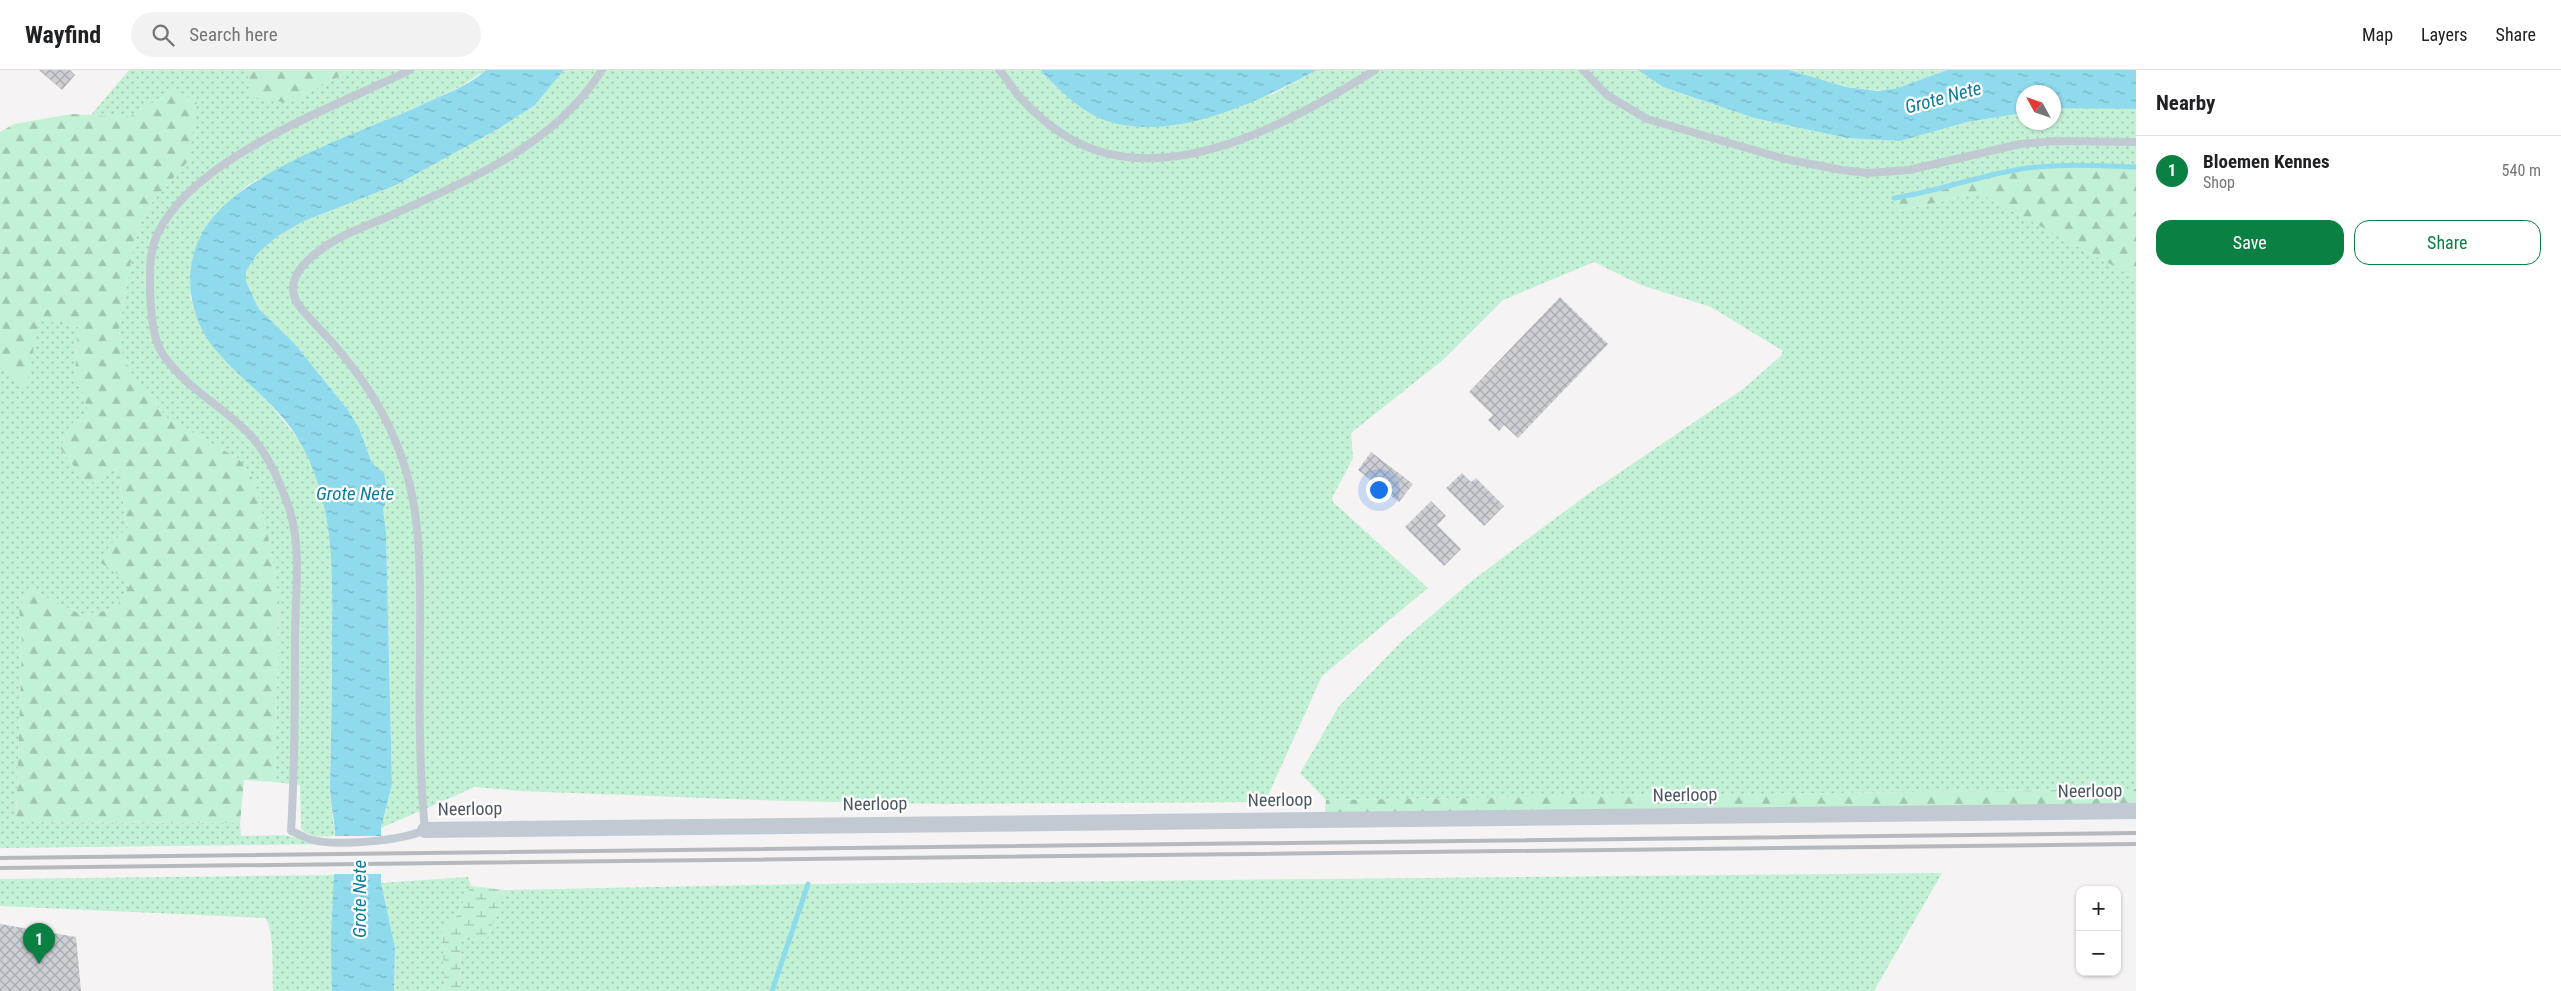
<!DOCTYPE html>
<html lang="en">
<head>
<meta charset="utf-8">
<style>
  body { margin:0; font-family:"Roboto Condensed",sans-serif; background:#f2f2f2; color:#202124 }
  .controls { position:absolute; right:15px; bottom:15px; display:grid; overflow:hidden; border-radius:10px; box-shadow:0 1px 4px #0004 }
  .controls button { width:45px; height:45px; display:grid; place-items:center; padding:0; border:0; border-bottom:1px solid #e0e0e0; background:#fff; color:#202124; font:25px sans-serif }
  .compass { position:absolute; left:2016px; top:15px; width:45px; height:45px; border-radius:50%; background:#fff; box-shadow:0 1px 4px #0004; rotate:310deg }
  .you { position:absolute; left:1378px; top:419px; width:18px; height:18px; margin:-12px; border:4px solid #fff; border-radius:50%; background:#1a73e8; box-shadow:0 0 0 8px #1a73e833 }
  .badge { display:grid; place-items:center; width:32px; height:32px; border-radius:50%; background:#0b8043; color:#fff; font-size:16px; font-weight:700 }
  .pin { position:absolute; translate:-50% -41px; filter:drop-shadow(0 1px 2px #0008) }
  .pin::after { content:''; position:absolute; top:26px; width:18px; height:15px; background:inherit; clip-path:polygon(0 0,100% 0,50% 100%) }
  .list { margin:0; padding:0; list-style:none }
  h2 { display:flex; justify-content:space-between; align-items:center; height:65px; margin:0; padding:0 20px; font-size:21px }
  h2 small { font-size:16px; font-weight:400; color:#757577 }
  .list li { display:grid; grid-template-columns:32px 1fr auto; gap:15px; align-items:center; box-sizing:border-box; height:70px; padding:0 20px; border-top:1px solid #e0e0e0 }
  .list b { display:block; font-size:19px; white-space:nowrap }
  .list p { margin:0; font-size:16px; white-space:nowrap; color:#757577 }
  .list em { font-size:16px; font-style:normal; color:#757577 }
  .actions { display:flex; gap:10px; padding:15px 20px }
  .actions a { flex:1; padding:11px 0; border:1px solid #0b8043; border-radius:15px; text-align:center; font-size:18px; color:#0b8043 }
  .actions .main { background:#0b8043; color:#fff }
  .icon { flex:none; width:28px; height:28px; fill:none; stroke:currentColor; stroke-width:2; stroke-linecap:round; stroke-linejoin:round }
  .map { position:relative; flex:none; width:2136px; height:921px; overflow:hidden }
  header { display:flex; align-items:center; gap:30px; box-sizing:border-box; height:70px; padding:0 25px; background:#fff; border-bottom:1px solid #e0e0e0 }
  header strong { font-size:24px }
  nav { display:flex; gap:28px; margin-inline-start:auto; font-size:18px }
  .search { width:350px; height:45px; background:#f2f2f2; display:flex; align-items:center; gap:12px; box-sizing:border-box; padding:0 18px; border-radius:28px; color:#757577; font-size:19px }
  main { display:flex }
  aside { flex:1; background:#fff }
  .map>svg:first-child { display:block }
</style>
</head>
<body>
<header>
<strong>Wayfind</strong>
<div class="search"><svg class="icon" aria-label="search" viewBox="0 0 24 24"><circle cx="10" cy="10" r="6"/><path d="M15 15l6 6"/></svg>Search here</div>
<nav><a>Map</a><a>Layers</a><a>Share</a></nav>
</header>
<main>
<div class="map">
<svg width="2136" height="921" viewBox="0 0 2136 921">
  <defs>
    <pattern id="grass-dots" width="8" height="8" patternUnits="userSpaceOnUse" patternTransform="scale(1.25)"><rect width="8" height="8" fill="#c3f1d5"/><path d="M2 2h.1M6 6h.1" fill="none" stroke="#a0c6b0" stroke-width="1.8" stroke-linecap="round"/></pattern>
    <pattern id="forest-firs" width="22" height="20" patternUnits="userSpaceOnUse" patternTransform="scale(1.25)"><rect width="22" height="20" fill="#c3f1d5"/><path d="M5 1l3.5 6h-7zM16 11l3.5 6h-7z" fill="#a0c6b0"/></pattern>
    <pattern id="wetland-marsh" width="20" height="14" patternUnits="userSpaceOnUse" patternTransform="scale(1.25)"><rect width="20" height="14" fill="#c3f1d5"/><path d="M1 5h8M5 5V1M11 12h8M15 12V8" fill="none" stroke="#a0c6b0"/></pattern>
    <pattern id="water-ripples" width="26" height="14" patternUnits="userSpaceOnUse" patternTransform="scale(1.25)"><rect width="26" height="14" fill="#90daee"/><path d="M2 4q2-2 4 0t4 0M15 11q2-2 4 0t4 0" fill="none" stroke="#78b4c4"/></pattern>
    <pattern id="building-cross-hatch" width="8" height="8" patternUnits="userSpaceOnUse" patternTransform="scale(1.25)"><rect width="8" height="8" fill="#cdcfd5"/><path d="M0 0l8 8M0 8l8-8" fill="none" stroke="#a8abb0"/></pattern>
  </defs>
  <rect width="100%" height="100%" fill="#f5f3f3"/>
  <!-- grass -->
  <g fill="url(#grass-dots)">
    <path d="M 129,0 L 250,0 L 248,9 L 289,33 L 351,0 L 486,0 L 463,15 L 439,27 L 321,78 L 249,114 L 215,145 L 190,227 L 201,256 L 217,282 L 270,334 L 301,373 L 313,397 L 323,427 L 331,467 L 333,508 L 330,723 L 335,766 C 323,767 310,768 301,759 L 300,715 L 275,712 L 279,528 L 269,471 L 253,409 L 239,389 L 167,348 L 136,312 L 123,287 L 119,260 L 133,180 L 139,155 L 153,131 L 189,90 L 176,19 L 129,47 L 91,45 Z"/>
    <polygon points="564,0 1040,0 1055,16 1095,45 1190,51 1273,24 1317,0 1638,0 1663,17 1754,48 1847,68 1900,71 1967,52 2023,43 2024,52 2054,52 2054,38 2056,37 2136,39 2136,97 2056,96 2023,99 1941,120 1894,128 1899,141 1979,123 2136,208 2136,719 1326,730 1300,703 1339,636 1401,572 1469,513 1588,424 1743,319 1781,286 1783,281 1711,237 1641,215 1594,192 1503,230 1444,289 1351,363 1353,388 1332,428 1333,432 1428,518 1322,606 1265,732 946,734 787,731 520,721 475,717 381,758 392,714 386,463 383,440 388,425 372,393 359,358 348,340 294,273 258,238 246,210 246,201 258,183 278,166 304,151 396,115 498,59 535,35"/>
    <path d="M 1789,0 L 1947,0 C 1930,5 1913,15 1896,19 C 1860,25 1823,10 1789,0 Z"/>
    <polygon points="39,249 78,257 75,303 89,342 73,353 60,378 88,415 117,398 128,458 109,476 131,513 115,539 82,545 31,520 19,538 22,572 16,752 240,753 241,766 282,765 332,774 0,778 0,295 26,317"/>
    <polygon points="1942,803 1874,921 461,921 460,871 487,868 505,820 808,814"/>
    <path d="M 335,805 L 332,847 L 332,921 L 273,921 C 272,904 275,860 265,848 L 0,836 L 0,809 Z"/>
    <polygon points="468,807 471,816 455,849 442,862 445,921 394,921 395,877 381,813"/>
  </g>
  <!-- forest -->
  <g fill="url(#forest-firs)">
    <polygon points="250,0 351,0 289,33 252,27 248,9"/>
    <polygon points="176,19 197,33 189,90 153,131 139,155 133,180 119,260 123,287 136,312 167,348 239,389 253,409 269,471 279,528 275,712 244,710 240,753 16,752 22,572 19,538 31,520 82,545 115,539 131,513 101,493 109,476 128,457 117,398 88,415 60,378 73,353 89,342 75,303 78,257 39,250 26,318 0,295 0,62 14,54 71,44 129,47"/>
    <path d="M 2056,96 L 2136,97 L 2136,208 L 1979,123 L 1898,141 L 1894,128 C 1950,120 1999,101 2056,96 Z"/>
    <polygon points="2136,719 2136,736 1325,743 1326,730"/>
  </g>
  <!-- wetland -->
  <polygon fill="url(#wetland-marsh)" points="471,816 505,820 487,868 460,871 461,921 445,921 442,862 455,849"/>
  <!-- water -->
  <g fill="url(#water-ripples)">
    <path d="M 486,0 L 564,0 L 535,35 L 498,59 L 396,115 L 304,151 L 278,166 L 258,183 L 246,201 L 246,211 L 258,238 L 294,273 L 348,340 L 359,358 L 372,393 L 384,403 L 388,425 L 383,440 L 386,462 L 392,714 L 381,758 L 381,813 L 395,877 L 394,921 L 332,921 C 332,896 330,871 332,847 C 333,818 336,790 335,761 C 334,746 330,731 330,716 C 331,668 332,620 332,573 C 332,519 335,466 318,414 C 311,392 302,372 287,353 C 268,328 241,309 219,284 C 188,250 180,198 205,158 C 246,96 366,62 432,30 C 450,22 471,14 486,0 Z"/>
    <path d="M 1040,0 L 1317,0 C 1262,30 1178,70 1114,53 C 1085,46 1060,21 1040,0 Z"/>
    <polygon points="1638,0 1789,0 1846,17 1878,21 1898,18 1947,0 2136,0 2136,39 2054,38 2054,22 2024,22 2023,43 1967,52 1900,71 1847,68 1754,48 1663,17"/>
  </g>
  <!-- pier -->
  <rect fill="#f5f3f3" x="332" y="766" width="51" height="38"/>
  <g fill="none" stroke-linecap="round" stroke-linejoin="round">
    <!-- stream -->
    <g stroke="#90daee" stroke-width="5">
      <path d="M 1894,128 C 1939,121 1978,106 2021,99 C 2059,93 2098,96 2136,97"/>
      <polyline points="772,921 808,814"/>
    </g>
  </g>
  <!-- building -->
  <g fill="url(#building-cross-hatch)">
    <polygon points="39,0 70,0 75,5 62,20"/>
    <polygon points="1560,227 1608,274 1518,368 1504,355 1499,361 1488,350 1493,345 1469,322"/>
    <polygon points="1371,382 1413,414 1399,432 1358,400"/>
    <polygon points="1462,403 1471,412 1476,408 1504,436 1484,456 1446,418"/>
    <polygon points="1431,431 1446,446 1437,455 1461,479 1444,496 1405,457"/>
    <polygon points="0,854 76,867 81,921 0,921"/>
  </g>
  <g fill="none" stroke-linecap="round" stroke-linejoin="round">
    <!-- service -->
    <g stroke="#c1cad2" stroke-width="8">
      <path d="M 410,0 C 336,37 193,86 157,165 C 149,183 150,202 150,221 C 151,244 152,272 167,290 C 190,321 227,339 252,367 C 265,382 274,399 281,417 C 285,427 290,438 292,449 C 301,484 295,531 295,569 C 295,633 295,697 291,761 C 297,763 303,767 309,769 C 335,777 400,771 425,760 C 419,699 419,642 420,581 C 420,511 424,435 395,370 C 377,326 349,289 316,255 C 307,245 293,233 293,219 C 293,203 308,189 320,180 C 341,164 370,155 394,144 C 471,109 556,74 602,0"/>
      <path d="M 999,0 C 1006,7 1011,16 1017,24 C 1032,41 1050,57 1069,68 C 1165,124 1294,51 1375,0"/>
      <polyline points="1583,0 1607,25 1647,49 1785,89 1842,100 1868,103 1909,100 2020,74 2055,71 2136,72"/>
    </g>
    <!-- minor -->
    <polyline stroke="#c1cad2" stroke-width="16" points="425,760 2136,741"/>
    <!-- rail -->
    <g stroke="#b5b8bd" stroke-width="4">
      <polyline points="0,788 2136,763"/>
      <polyline points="0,798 2136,774"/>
    </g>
  </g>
  <g text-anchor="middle" stroke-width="4.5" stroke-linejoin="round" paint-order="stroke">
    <!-- street labels -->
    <g font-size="18" fill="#4a5661" stroke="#fff">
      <text transform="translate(2090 721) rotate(-1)" y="6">Neerloop</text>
      <text transform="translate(1685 725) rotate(-1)" y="6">Neerloop</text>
      <text transform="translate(1280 730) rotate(-1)" y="6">Neerloop</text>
      <text transform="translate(875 734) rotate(-1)" y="6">Neerloop</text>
      <text transform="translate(470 739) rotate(-1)" y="6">Neerloop</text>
    </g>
    <!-- water labels -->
    <g font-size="19" font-style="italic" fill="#0c7c9b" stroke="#fff">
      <text transform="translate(1943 27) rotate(-15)" y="7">Grote Nete</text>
      <text x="355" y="430">Grote Nete</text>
      <text transform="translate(359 829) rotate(-90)" y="7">Grote Nete</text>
    </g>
  </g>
</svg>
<div class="controls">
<button>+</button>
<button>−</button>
</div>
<svg class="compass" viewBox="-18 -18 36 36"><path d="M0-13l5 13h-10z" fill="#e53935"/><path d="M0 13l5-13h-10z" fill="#757577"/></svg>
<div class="you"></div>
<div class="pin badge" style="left:39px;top:894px">1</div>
</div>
<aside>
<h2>Nearby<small></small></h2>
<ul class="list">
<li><span class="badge">1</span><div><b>Bloemen Kennes</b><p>Shop</p></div><em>540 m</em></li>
</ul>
<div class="actions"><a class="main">Save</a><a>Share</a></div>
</aside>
</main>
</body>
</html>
